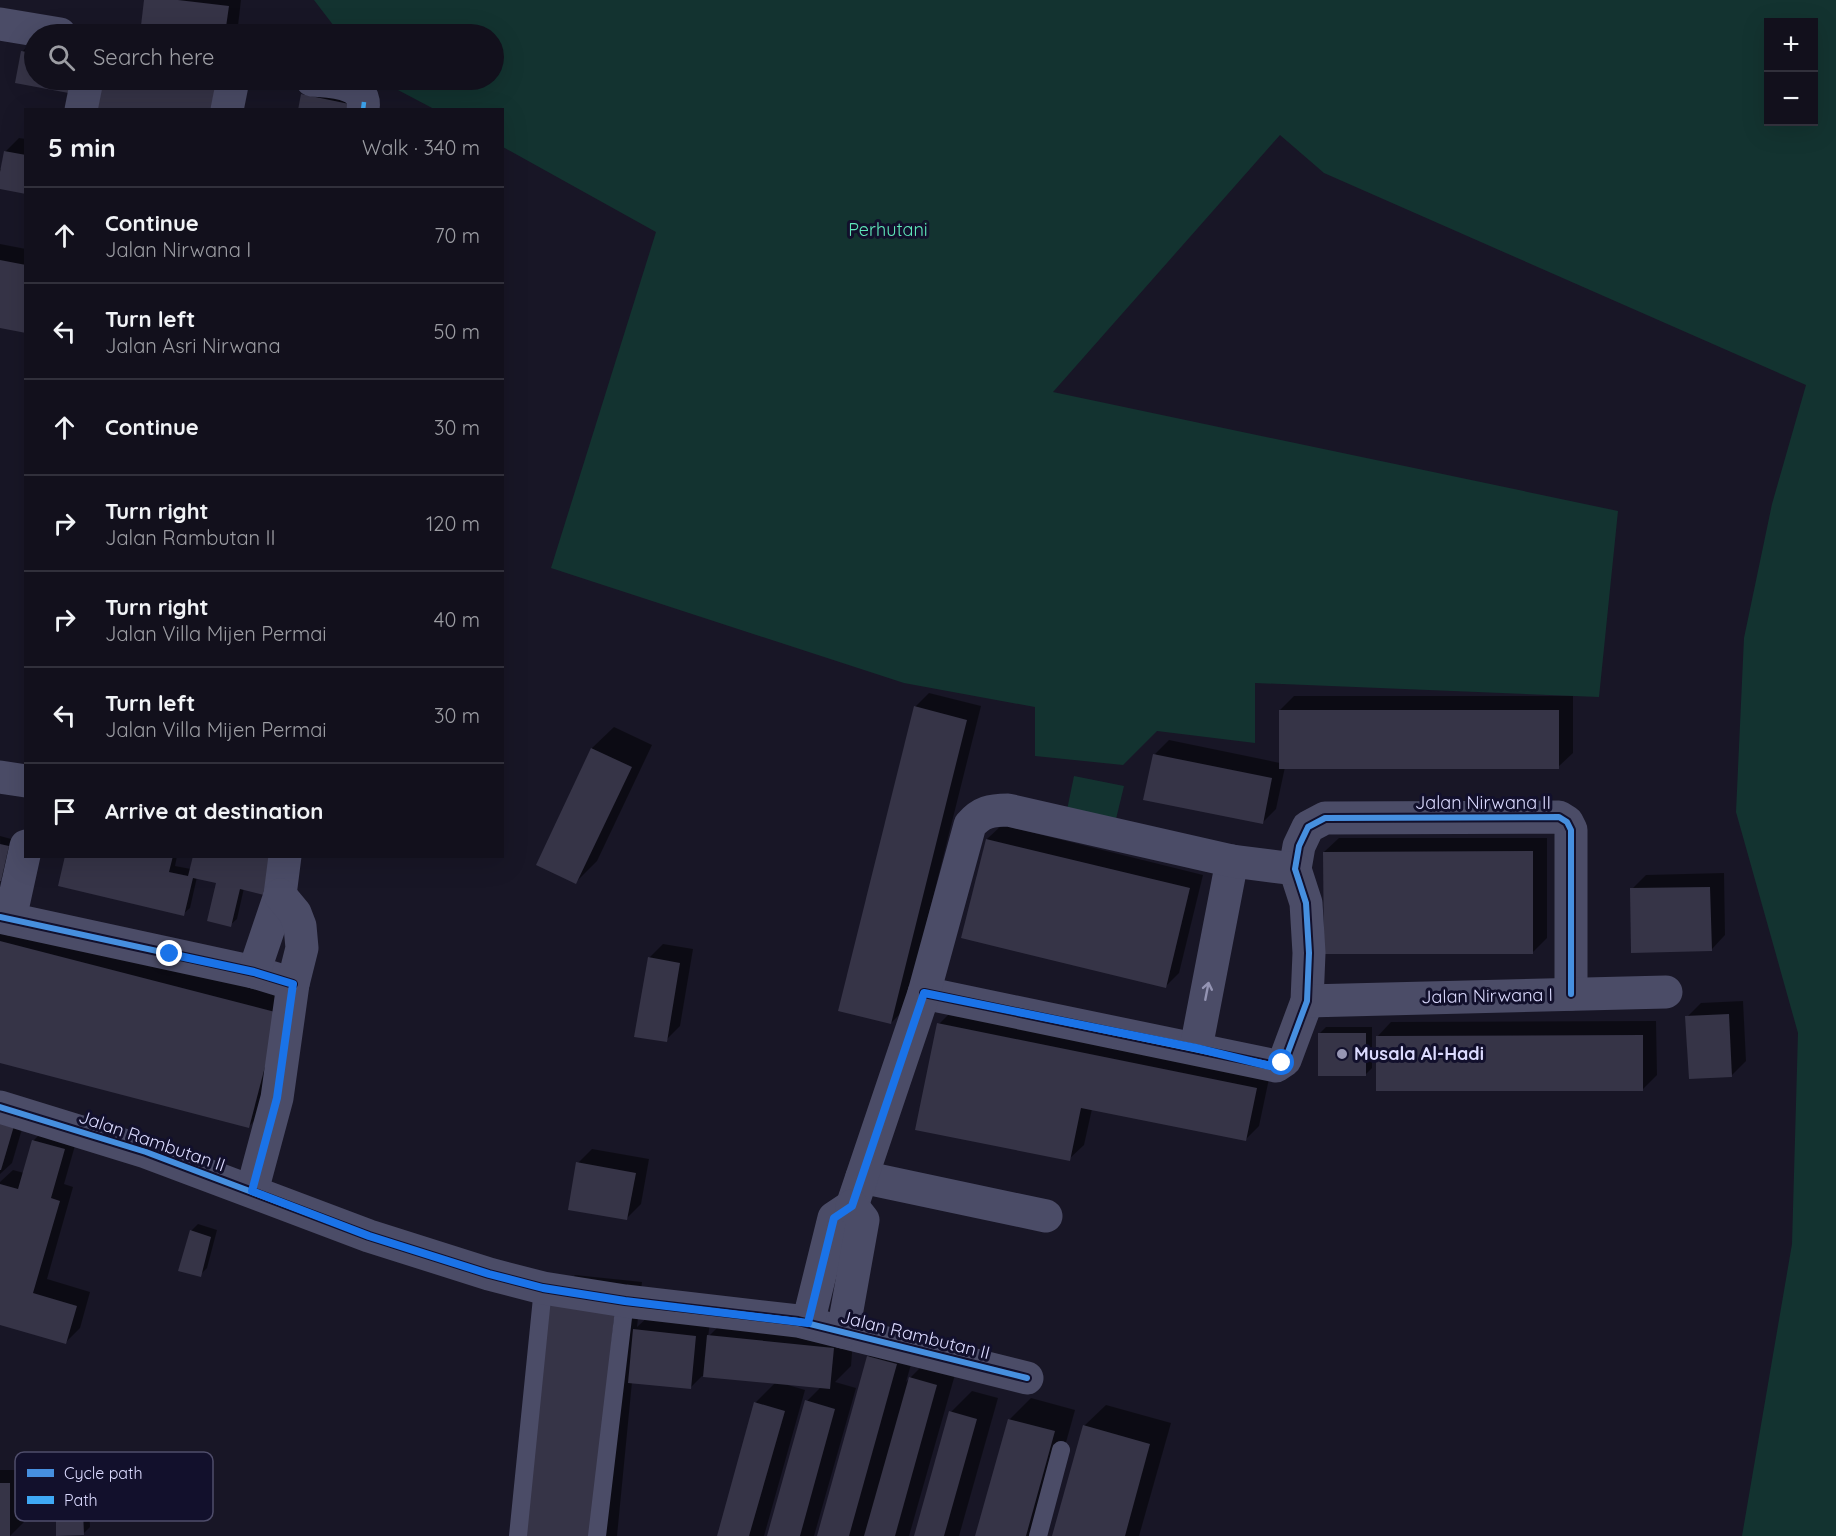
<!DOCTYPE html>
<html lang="en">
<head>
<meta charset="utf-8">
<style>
  body { margin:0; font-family:Quicksand,sans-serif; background:#1b1925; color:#f1f3f6 }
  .controls { position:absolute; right:18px; top:18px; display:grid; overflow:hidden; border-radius:0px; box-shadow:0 6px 24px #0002 }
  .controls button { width:54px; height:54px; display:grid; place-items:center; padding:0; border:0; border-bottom:2px solid #31303b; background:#12101c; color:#f1f3f6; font:30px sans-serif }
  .stop { position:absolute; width:18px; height:18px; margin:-14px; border:4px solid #1a73e8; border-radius:50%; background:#fff }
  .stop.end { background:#1a73e8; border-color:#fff; box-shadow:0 2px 6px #0008 }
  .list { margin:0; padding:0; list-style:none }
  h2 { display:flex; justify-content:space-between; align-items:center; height:78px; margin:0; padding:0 24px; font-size:26px }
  h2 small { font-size:20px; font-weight:400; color:#9c9da3 }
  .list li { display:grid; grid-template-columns:39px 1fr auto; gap:18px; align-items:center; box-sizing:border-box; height:96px; padding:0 24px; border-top:2px solid #31303b }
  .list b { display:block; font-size:22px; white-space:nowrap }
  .list p { margin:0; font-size:20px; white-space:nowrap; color:#9c9da3 }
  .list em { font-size:20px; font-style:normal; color:#9c9da3 }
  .icon { flex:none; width:33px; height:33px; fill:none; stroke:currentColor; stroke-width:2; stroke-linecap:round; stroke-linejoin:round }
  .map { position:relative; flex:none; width:1836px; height:1536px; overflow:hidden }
  .search { position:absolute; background:#12101c; box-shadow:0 6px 24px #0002; left:24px; top:24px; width:480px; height:66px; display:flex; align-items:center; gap:15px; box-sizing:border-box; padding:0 21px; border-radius:33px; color:#9c9da3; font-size:22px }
  .panel { position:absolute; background:#12101c; box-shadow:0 6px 24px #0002; left:24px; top:108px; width:480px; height:750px; border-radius:0px }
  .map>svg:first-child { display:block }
</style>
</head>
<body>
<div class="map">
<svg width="1836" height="1536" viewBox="0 0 1836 1536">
  <rect width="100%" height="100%" fill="#181626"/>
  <!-- green -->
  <g fill="#133330" fill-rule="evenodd">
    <path d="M 314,0 L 1836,0 L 1836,1536 L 1742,1536 L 1792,1244 L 1798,1033 L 1736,812 L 1744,638 L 1772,504 L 1806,385 L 1324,173 L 1280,135 L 1053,392 L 1618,511 L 1599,697 L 1255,683 L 1255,743 L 1157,731 L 1123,765 L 1035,756 L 1035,707 L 904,683 L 551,568 L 656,232 L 503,147 L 502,110 L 434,109 L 379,80 L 494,80 L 494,34 L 340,34 ZM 1814,22 L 1814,122 L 1768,122 L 1768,22 Z"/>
    <polygon points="1074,776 1124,786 1116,819 1067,810"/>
  </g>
  <!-- shadow -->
  <g fill="#0007">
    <polygon points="146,0 241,0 237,34 141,34"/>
    <polygon points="34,40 34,80 86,80 17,82 23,51"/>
    <polygon points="100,80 231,80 224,110"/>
    <polygon points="317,81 364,110 303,95"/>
    <polygon points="19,138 26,139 26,192 0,187 0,169 2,169 5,152"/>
    <polygon points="0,244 26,249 26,331 0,327"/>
    <polygon points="929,693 981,706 905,1009 891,1023 915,707"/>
    <polygon points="1294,696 1573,696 1573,753 1558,767 1285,767 1276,809 1262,823 1155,754 1169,740 1280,763 1280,710"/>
    <polygon points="614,727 652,745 597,861 576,882 538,865 592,748"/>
    <polygon points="1002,825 1203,875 1179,973 1165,987 963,937 987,839"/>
    <polygon points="0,836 15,840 7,872 1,879"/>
    <polygon points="1339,838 1547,838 1547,938 1533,952 1324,852"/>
    <polygon points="66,856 177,856 175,866 191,869 194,856 278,856 244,888 237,919 230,925 218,882 197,877 190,908 183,914"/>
    <polygon points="1724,873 1725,935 1711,950 1632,889 1646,875"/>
    <polygon points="0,923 293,999 263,1112 249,1126 0,1061"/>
    <polygon points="663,944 693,949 680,1026 666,1040 649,958"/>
    <polygon points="1743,1001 1746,1061 1732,1075 1687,1017 1701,1003"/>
    <polygon points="953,1010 1270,1074 1259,1126 1245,1140 1092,1109 1084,1145 1069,1159 939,1024"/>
    <polygon points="1656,1021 1657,1075 1643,1089 1377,1037 1391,1022"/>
    <polygon points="1326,1027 1372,1027 1372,1068 1365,1075 1320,1033"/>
    <polygon points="0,1108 27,1112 12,1163 0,1174"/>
    <polygon points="48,1126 78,1135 64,1184 73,1187 47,1279 90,1292 80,1328 66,1342 0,1324 0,1182 13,1170 24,1173 34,1140"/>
    <polygon points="592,1149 649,1159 641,1204 627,1218 578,1163"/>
    <polygon points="198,1224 217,1230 207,1268 200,1275 191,1231"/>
    <polygon points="575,1275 642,1282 637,1327 649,1316 710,1322 708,1337 730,1315 854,1327 851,1366 835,1382 856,1388 814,1536 769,1536 807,1401 821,1387 789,1384 788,1385 805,1390 764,1536 718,1536 755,1403 776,1382 702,1376 690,1388 632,1382 617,1536 524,1536 547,1303"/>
    <polygon points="890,1335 917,1343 906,1382 931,1357 958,1364 909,1536 818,1536 869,1356"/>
    <polygon points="972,1391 998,1398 959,1536 916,1536 951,1412"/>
    <polygon points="1031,1398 1075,1410 1040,1536 977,1536 1009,1420"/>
    <polygon points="1106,1405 1171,1423 1139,1536 1054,1536 1084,1426"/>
    <polygon points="0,1470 24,1470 24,1522 10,1536 0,1536"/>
    <polygon points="89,1504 90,1527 83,1534 57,1512 64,1505"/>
  </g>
  <!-- building -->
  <g fill="#363447">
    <polygon points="144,0 178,0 229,6 225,34 140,34"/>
    <polygon points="21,51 34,53 34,80 77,80 74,94 15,83"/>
    <polygon points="99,80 199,80 220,83 215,110 93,110"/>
    <polygon points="301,94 354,105 354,110 298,110"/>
    <polygon points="4,151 26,155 26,194 0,189 0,172"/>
    <polygon points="0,260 26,265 26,333 0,328"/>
    <polygon points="914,706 967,720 891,1024 838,1011"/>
    <rect x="1279" y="710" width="280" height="59"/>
    <polygon points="591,748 632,767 576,884 536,865"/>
    <polygon points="1153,754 1272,778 1263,824 1143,800"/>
    <polygon points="986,839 1190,888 1166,988 961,938"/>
    <polygon points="0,844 9,846 1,881 0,881"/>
    <polygon points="1533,851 1533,954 1324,954 1323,852"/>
    <polygon points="65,856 173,856 169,872 188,876 193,856 263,856 273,859 264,895 240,889 231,927 207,921 216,883 193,878 184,916 58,886"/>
    <polygon points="1710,887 1712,951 1631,953 1630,888"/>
    <polygon points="0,941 279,1013 249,1128 0,1063"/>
    <polygon points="648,957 680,963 667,1042 634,1037"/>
    <polygon points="1729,1014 1732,1077 1689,1079 1685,1016"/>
    <polygon points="937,1023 1257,1088 1246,1141 1081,1108 1070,1161 915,1130"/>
    <rect x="1318" y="1033" width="48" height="43"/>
    <polygon points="1643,1035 1643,1091 1376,1091 1376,1036"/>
    <polygon points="0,1122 14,1126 1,1170 0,1170"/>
    <polygon points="32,1140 65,1149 51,1198 60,1201 33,1293 77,1306 66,1344 0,1325 0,1184 18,1189"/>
    <polygon points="576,1162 636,1173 627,1220 568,1210"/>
    <polygon points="190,1230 211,1237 201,1277 178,1271"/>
    <polygon points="546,1303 615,1309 592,1536 522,1536"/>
    <polygon points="633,1329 696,1336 691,1389 628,1383"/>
    <polygon points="707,1335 834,1348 830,1389 703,1377"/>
    <polygon points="867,1356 897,1364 849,1536 817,1536"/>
    <polygon points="909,1377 937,1385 895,1536 864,1536"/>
    <polygon points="805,1400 835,1409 800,1536 767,1536"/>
    <polygon points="754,1402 785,1411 749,1536 717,1536"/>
    <polygon points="949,1411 977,1419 944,1536 914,1536"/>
    <polygon points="1008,1419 1055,1431 1026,1536 975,1536"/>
    <polygon points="1083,1425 1150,1444 1125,1536 1052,1536"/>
    <rect x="0" y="1483" width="10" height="53"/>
    <polygon points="83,1510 84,1535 56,1536 56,1511"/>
  </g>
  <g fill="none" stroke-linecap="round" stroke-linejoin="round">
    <!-- lane -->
    <g stroke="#4b4c67" stroke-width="18">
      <polyline points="518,1536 543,1288"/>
      <polyline points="597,1536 625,1301"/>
      <polyline points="1038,1536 1061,1450"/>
    </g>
    <!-- street -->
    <g stroke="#4b4c67" stroke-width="33">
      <polyline points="0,24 60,34"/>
      <path d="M 312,80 C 331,82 368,81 363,110"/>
      <polyline points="81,110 87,80"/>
      <polyline points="227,110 233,80"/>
      <polyline points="0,777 26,781"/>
      <polyline points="0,917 254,972 293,984"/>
      <polyline points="10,919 26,846"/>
      <polyline points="254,972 280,895 285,856"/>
      <polyline points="924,993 1276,1066 1285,1060 1307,1001 1309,953 1306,903 1295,869 1299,846 1308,827 1325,818 1559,817 1567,822 1571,830 1571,994"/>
      <polyline points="1307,1001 1666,992"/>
      <polyline points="1196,1048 1232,861"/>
      <polyline points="0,1107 146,1152 369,1236 489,1274 543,1288 625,1301 798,1321 1027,1378"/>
      <polyline points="862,1177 1046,1216"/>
      <polyline points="252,1191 277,1098 293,984 302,948 300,926 295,913 280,895"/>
      <path d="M 852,1206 L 924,993 L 970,825 C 981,812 991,810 1008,810 L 1232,861 L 1295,869"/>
      <polyline points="808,1323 834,1218 852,1206"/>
      <polyline points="843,1332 863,1220 852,1206"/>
    </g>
    <!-- quiet -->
    <polyline stroke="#3fa9f5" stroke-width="4.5" stroke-dasharray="9 4.5" stroke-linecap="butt" points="363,110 364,102"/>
    <!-- cycleway casing -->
    <g stroke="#12102c" stroke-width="10">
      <g id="cycleway">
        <polyline points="0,917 254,972 293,984"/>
        <polyline points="924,993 1276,1066 1285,1060 1307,1001 1309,953 1306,903 1295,869 1299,846 1308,827 1325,818 1559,817 1567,822 1571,830 1571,994"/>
        <polyline points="0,1107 146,1152 369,1236 489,1274 543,1288 625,1301 798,1321 1027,1378"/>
      </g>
    </g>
    <!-- cycleway -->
    <use href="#cycleway" stroke="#468fdf" stroke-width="6"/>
  </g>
  <!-- one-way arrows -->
  <defs><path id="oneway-shaft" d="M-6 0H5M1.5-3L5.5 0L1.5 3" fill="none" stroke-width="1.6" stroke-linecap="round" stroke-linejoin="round" transform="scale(1.5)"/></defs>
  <use stroke="#9494b3" href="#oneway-shaft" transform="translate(1207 991) rotate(-79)"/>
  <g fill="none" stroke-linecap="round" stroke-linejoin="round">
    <!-- route -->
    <polyline stroke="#1a73e8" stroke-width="8" points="170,954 254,972 293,984 277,1098 252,1191 369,1236 489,1274 543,1288 625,1301 808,1323 834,1218 852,1206 924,993 1196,1048 1270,1066 1282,1063"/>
  </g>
  <!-- markers -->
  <circle fill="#9796b3" stroke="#12102c" stroke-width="2" cx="1342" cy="1054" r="6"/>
  <g text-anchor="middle" stroke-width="6" stroke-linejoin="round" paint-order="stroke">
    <!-- park labels -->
    <g font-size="18" fill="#5fe7b9" stroke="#12102c">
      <text x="888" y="236">Perhutani</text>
    </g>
    <!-- street labels -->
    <g font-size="18" fill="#dcdbff" stroke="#12102c">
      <text x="1483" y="809">Jalan Nirwana II</text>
      <text transform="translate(1487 996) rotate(-1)" y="6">Jalan Nirwana I</text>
      <text transform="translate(152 1141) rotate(19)" y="6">Jalan Rambutan II</text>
      <text transform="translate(915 1335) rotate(14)" y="6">Jalan Rambutan II</text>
    </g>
    <!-- poi labels -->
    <g font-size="18" font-weight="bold" fill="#dcdbff" stroke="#12102c" text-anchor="start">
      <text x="1354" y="1060">Musala Al-Hadi</text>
    </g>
  </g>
  <!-- legend -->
  <rect x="15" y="1452" width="198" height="69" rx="9" fill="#12102c" stroke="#4f4d6b" stroke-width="1.5"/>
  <rect x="27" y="1469" width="27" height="8" fill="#468fdf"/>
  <rect x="27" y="1496" width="27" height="8" fill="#3fa9f5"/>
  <g font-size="16" fill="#dcdbff">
    <text x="64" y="1479">Cycle path</text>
    <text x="64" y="1506">Path</text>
  </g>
</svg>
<div class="controls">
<button>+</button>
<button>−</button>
</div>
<div class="stop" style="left:1282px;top:1063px"></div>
<div class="stop end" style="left:170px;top:954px"></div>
<div class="search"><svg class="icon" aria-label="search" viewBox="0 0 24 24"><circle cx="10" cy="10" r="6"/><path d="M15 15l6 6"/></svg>Search here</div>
<section class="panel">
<h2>5 min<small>Walk · 340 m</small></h2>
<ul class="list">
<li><svg class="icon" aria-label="ahead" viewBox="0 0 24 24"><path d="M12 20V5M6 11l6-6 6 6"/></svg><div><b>Continue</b><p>Jalan Nirwana I</p></div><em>70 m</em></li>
<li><svg class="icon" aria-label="left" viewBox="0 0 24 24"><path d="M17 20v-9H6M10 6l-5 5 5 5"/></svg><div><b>Turn left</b><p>Jalan Asri Nirwana</p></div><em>50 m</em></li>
<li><svg class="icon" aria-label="ahead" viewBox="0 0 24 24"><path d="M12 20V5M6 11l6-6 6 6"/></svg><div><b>Continue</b></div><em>30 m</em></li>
<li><svg class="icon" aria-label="right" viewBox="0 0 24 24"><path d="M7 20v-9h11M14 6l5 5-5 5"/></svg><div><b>Turn right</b><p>Jalan Rambutan II</p></div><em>120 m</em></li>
<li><svg class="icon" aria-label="right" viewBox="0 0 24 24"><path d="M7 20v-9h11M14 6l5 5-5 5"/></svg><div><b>Turn right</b><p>Jalan Villa Mijen Permai</p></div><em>40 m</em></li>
<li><svg class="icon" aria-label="left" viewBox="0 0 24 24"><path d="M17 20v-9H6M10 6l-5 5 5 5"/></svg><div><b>Turn left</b><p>Jalan Villa Mijen Permai</p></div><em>30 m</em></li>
<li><svg class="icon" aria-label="arrive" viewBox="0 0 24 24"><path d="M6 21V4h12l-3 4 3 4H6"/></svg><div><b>Arrive at destination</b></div></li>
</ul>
</section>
</div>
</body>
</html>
